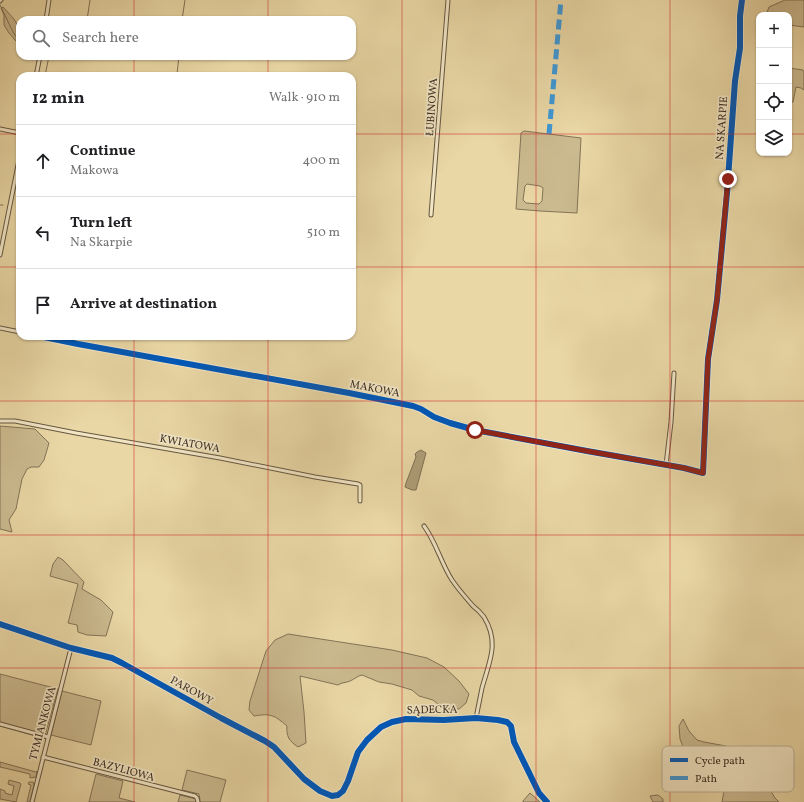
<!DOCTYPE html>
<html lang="en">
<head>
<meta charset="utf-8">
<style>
  body { margin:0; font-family:Vollkorn,serif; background:#f6f6f6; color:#202124 }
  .controls { position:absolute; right:12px; top:12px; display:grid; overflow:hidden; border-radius:8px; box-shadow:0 1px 3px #0004 }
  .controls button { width:36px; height:36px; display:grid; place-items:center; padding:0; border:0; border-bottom:1px solid #e0e0e0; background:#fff; color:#202124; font:20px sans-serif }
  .stop { position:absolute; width:12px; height:12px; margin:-9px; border:3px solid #8f2418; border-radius:50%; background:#fff }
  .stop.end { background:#8f2418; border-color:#fff; box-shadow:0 1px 4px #0008 }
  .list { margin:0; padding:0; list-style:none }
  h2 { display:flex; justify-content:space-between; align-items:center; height:52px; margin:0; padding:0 16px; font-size:17px }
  h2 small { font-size:13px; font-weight:400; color:#757577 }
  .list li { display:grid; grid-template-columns:26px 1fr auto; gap:12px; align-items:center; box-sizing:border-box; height:72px; padding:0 16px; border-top:1px solid #e0e0e0 }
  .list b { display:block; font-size:15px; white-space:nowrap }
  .list p { margin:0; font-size:13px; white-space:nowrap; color:#757577 }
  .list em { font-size:13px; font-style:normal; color:#757577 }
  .icon { flex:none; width:22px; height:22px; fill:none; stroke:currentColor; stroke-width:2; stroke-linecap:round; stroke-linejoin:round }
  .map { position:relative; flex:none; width:804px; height:802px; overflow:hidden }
  .search { position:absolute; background:#fff; box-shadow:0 1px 3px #0004; left:16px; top:16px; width:340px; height:44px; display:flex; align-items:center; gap:10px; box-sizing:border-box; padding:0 14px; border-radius:12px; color:#757577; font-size:15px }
  .panel { position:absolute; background:#fff; box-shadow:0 1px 3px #0004; left:16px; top:72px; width:340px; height:268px; border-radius:12px }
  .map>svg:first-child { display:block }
</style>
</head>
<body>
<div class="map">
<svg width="804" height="802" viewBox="0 0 804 802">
  <rect width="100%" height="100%" fill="#e9d7a5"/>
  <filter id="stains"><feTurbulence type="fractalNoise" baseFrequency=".005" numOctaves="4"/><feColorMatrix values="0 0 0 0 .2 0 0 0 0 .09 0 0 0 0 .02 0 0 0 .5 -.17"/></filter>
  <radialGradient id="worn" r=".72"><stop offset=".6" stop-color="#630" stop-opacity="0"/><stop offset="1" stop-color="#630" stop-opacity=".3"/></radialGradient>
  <!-- green -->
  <g fill="#cbba8f" stroke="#837458" fill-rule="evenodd">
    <polygon points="785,0 804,0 804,27 789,25 789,15 766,15 769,7"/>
    <polygon points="3,7 14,19 20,30 20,43 16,41 9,33 4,25 4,15 1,8"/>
    <polygon points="789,68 803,70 804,72 804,90 801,88 796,87 793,102 789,103"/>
    <path d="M 524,131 L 581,138 L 577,213 L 540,211 L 516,209 L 521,133 ZM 527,184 L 540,186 L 543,188 L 542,201 L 539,204 L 526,203 L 523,200 L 525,186 Z"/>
    <polygon points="0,426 35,429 49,443 44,460 39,467 31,467 27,469 22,479 16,509 9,520 12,532 0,529"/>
    <polygon points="58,557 63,560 84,582 82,589 101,600 113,612 106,636 87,635 78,632 77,625 68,623 78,584 50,576 53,564"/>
    <path d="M 288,634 L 392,650 L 427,658 L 444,667 L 459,681 L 469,694 L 466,703 L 459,709 L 444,709 L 433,700 L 419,696 L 412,690 L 392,684 L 379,682 L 362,675 C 357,676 355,679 350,681 C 346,683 342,682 338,685 L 300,676 L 304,712 L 306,743 L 298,747 C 289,741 286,736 287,726 C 274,715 271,713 254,716 L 249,710 L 250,701 L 266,651 L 275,640 Z"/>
    <polygon points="0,674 58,689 44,739 43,738 0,726"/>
    <polygon points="62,691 101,701 91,745 51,735"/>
    <polygon points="683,719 689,731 697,740 704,742 726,746 750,758 757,766 763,778 775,798 779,802 722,802 724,791 719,785 706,774 686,754 680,739 679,726"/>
    <polygon points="0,762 36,772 37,771 36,777 30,778 30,774 0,767"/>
    <polygon points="187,770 226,780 220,802 200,802 200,800 199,794 182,790"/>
    <polygon points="96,774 123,781 119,798 135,802 89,802"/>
    <polygon points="9,780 20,783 21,784 16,802 0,799 0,789 5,791 5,793 12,795 14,786 8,784"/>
    <polygon points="29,782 33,782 34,785 30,802 27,802 31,785 28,784"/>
    <polygon points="530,793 540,802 523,802 523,801"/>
    <polygon points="180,795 196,799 197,802 178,802"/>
    <polygon points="658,795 663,799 663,802 653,802 650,796"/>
  </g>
  <!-- water -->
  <polygon fill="#ae9e78" stroke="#807156" points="421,450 426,453 416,490 412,490 405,487 406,483 416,457 415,454 417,452"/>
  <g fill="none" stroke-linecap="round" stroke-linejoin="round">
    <!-- stream -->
    <g stroke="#807156" stroke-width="1">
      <polyline points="0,5 14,34 20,41"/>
      <polyline points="87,20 90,0"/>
      <polyline points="182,20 185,0"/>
      <polyline points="179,56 177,74 184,76"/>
      <polyline points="45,76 49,56"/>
      <polyline points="0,205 3,205"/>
      <polyline points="17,205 20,205"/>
    </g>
    <!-- street casing -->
    <g stroke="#665843" stroke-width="5">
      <g id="street">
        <polyline points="0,1 1,0"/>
        <polyline points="46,20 49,0"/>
        <polyline points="36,76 40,56"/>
        <polyline points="0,129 20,133"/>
        <polyline points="431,215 448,0"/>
        <polyline points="0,255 20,155"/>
        <polyline points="0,328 20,332"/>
        <polyline points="39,336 78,344 349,393 413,406 421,409 434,417 450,423 475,430 587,451 684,468 703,473 708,359 717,300 727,193 735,81 740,48 740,16 742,0"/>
        <polyline points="0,421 15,421 76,433 220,458 315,477 358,484 360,485 360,501"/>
        <polyline points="666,465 671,422 674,373"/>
        <path d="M 424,526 C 436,542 441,563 452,580 C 458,589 466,598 473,606 C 477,609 481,613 484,617 C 500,643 489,662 482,688 C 480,698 478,708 476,718"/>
        <polyline points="0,624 71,648 112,658 122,663 221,718 265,741 274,747 304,779 320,791 332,796 338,795 343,791 348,781 358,752 367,740 381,727 392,722 406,719 444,720 476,718 498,720 507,722 511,726 514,742 539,793 547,802"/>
        <polyline points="0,724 48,737"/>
        <polyline points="43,757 195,796 197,798 198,802"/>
        <polyline points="32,802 71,648"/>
      </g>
    </g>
    <!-- street -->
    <use href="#street" stroke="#f1e5c4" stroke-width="3"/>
    <!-- quiet -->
    <polyline stroke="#3e97d5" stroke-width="5" stroke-dasharray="10 5" stroke-linecap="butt" points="549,134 561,0"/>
    <!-- cycleway casing -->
    <g stroke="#f1e5c4" stroke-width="8">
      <g id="cycleway">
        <polyline points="39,336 78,344 349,393 413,406 421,409 434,417 450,423 475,430 587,451 684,468 703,473 708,359 717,300 727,193 735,81 740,48 740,16 742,0"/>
        <polyline points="0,624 71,648 112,658 122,663 221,718 265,741 274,747 304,779 320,791 332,796 338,795 343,791 348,781 358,752 367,740 381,727 392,722 406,719 444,720 476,718 498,720 507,722 511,726 514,742 539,793 547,802"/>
      </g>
    </g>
    <!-- cycleway -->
    <use href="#cycleway" stroke="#0057b8" stroke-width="6"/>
  </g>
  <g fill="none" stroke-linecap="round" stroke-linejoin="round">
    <!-- route -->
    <polyline stroke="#8f2418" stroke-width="5" points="475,430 587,451 684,468 703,473 708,359 717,300 728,179"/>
  </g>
  <!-- grid -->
  <path fill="none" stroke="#d62828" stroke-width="1" stroke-opacity="0.55" d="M 134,0 L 134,20M 268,0 L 268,20M 402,0 L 402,802M 536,0 L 536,802M 670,0 L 670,802M 134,56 L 134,76M 268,56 L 268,76M 0,134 L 20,134M 352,134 L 759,134M 789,134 L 804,134M 0,267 L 20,267M 352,267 L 804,267M 134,336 L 134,802M 268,336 L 268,802M 0,401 L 804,401M 0,535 L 804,535M 0,668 L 804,668"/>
  <g text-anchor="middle" stroke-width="3.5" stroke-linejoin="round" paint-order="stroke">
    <!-- street labels -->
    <g font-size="11" fill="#3b2e22" stroke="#f1e5c4">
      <text transform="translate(431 107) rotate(-86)" y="4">ŁUBINOWA</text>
      <text transform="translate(721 128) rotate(-86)" y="4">NA SKARPIE</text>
      <text transform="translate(375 388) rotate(11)" y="4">MAKOWA</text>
      <text transform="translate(190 443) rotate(10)" y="4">KWIATOWA</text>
      <text transform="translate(192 690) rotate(29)" y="4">PAROWY</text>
      <text transform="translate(432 709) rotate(-1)" y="4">SĄDECKA</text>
      <text transform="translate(42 723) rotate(-75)" y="4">TYMIANKOWA</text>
      <text transform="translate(124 769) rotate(15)" y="4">BAZYLIOWA</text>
    </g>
  </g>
  <!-- legend -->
  <rect x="662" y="746" width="132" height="46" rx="6" fill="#f1e5c4" stroke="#baae93" stroke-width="1"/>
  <rect x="670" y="758" width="18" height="4" fill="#0057b8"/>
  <rect x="670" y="776" width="18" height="4" fill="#3e97d5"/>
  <g font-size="11" fill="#3b2e22">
    <text x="695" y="764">Cycle path</text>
    <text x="695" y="782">Path</text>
  </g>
  <rect width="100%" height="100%" filter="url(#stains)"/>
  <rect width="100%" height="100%" fill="url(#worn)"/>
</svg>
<div class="controls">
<button>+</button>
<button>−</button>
<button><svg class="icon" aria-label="locate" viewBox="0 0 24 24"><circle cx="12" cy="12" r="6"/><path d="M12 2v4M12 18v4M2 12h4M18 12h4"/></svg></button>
<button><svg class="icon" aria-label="layers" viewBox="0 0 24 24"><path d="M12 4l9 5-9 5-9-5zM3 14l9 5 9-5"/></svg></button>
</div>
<div class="stop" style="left:475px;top:430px"></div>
<div class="stop end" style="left:728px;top:179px"></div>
<div class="search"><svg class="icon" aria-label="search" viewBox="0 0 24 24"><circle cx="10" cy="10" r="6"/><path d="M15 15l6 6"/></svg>Search here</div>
<section class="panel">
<h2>12 min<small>Walk · 910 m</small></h2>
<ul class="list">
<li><svg class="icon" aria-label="ahead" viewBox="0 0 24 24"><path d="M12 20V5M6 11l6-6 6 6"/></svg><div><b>Continue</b><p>Makowa</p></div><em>400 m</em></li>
<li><svg class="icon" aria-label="left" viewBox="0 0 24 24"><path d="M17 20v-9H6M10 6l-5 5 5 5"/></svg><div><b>Turn left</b><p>Na Skarpie</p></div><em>510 m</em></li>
<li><svg class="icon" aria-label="arrive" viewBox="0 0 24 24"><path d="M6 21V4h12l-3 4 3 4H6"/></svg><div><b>Arrive at destination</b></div></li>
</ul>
</section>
</div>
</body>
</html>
